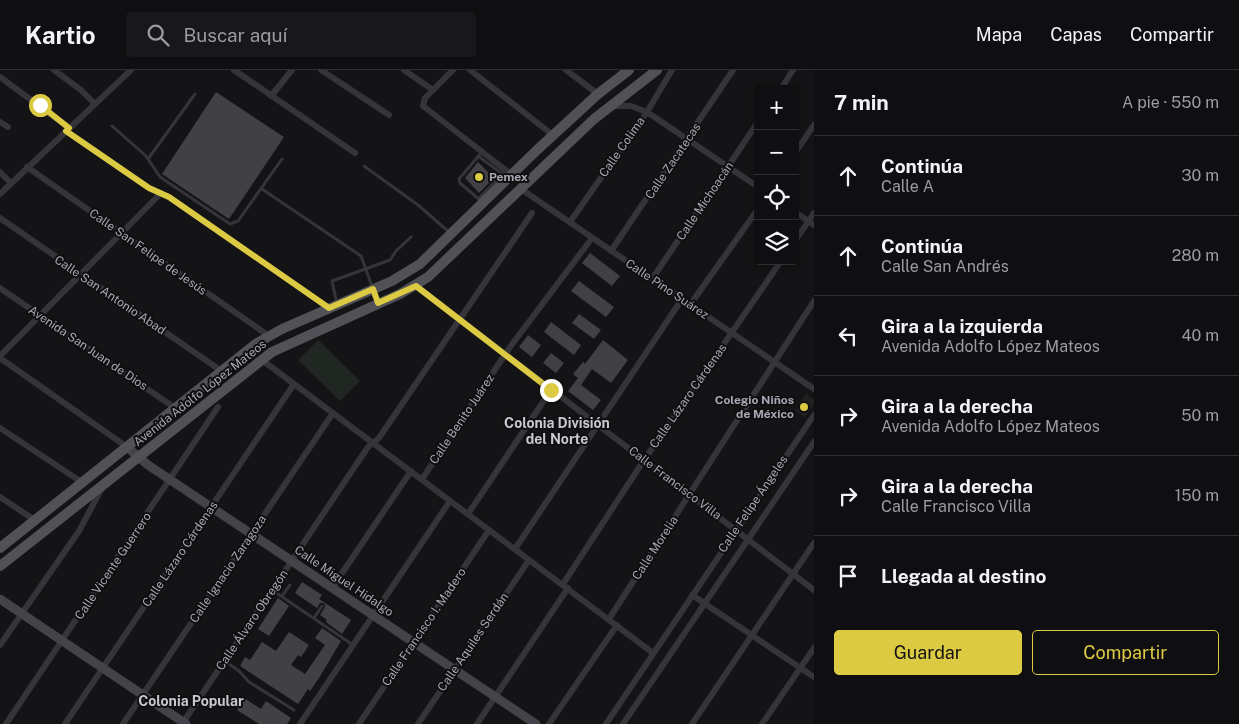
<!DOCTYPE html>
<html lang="es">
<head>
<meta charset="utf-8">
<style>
  body { margin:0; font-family:"Public Sans",sans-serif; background:#181719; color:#f1f3f6 }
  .controls { position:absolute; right:15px; top:15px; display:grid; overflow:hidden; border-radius:5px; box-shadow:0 2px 12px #0003 }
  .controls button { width:45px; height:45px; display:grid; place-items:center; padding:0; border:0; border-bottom:1px solid #2f2e30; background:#0f0e10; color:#f1f3f6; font:25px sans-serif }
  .stop { position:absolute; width:15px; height:15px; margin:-11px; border:4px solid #ddca43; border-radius:50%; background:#fff }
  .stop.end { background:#ddca43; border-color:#fff; box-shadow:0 1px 5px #0008 }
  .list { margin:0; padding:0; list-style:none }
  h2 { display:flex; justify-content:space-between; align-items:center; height:65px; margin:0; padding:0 20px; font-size:21px }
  h2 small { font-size:16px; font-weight:400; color:#9b9c9f }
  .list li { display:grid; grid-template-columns:32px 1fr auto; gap:15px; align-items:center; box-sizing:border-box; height:80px; padding:0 20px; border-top:1px solid #2f2e30 }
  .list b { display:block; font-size:19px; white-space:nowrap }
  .list p { margin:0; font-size:16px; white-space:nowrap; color:#9b9c9f }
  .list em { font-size:16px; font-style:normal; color:#9b9c9f }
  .actions { display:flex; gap:10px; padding:15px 20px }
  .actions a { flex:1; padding:11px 0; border:1px solid #ddca43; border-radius:5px; text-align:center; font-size:18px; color:#ddca43 }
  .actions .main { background:#ddca43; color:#111 }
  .icon { flex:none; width:28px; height:28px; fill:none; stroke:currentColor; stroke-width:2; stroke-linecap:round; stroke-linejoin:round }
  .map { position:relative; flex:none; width:814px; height:654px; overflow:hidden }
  header { display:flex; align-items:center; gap:30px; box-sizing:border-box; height:70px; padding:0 25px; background:#0f0e10; border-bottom:1px solid #2f2e30 }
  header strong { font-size:24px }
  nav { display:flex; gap:28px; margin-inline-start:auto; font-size:18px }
  .search { width:350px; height:45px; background:#181719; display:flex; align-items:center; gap:12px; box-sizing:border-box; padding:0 18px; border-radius:5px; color:#9b9c9f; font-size:19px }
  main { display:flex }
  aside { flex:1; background:#0f0e10 }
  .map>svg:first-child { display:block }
</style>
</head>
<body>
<header>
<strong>Kartio</strong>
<div class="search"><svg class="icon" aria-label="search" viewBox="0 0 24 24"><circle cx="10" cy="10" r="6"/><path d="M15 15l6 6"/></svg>Buscar aquí</div>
<nav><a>Mapa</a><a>Capas</a><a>Compartir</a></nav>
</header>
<main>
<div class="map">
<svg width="814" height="654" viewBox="0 0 814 654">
  <rect width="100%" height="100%" fill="#141315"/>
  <!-- built -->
  <polygon fill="#202022" points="806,324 814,329 814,334 805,347 795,340"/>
  <!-- green -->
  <polygon fill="#202722" points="318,270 360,311 340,331 298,290"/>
  <!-- building -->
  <g fill="#414145">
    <polygon points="216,22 284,67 229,149 162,104"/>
    <polygon points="478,92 494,108 479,123 465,108"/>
    <polygon points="590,183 620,206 612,216 582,193"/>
    <polygon points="579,211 614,237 606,247 571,221"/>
    <polygon points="579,244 601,260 594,269 572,253"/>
    <polygon points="551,252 581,275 574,285 544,262"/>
    <polygon points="528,265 541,275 532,287 519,277"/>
    <polygon points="603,270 628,290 611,313 592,299 581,315 601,330 593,340 568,321 578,308 573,304 583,292 585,294"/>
    <polygon points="551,283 564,293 556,303 543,293"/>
    <polygon points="302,512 322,525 319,529 351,550 342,564 326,552 327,550 320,545 325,537 324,533 320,533 317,538 295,523"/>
    <polygon points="278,528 289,536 269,566 258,559"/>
    <polygon points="322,558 341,571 319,608 310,621 308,619 298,634 240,596 245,587 250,590 262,572 276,581 289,562 309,575 301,587 298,585 291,595 305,604 325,575 315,568"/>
    <polygon points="244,628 261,639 266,631 291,648 287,654 259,654 237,640"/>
  </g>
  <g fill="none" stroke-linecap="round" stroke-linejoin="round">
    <!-- lane -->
    <g stroke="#353539" stroke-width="3">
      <polyline points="112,56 146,86 160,107 230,154 238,151 282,89"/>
      <polyline points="478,86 504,105"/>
      <polyline points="148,89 195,24"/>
      <polyline points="364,96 418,135 449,162"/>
      <polyline points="262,119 361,186 378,233"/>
      <polyline points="479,128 506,101"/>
      <polyline points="481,131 460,113 459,109 482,82"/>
      <polyline points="337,234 332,211 390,190 396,181 411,167"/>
      <polyline points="272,520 353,575"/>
      <polyline points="282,526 290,515"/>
      <polyline points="314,548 322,536"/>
      <polyline points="225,591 239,601 249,612 294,640"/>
    </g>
    <!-- street -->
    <g stroke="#353539" stroke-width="6">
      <polyline points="54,0 81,20 95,34"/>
      <polyline points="234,0 355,83"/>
      <polyline points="321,0 389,45"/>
      <polyline points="404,0 433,20"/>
      <polyline points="453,0 425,28 423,36 512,105"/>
      <polyline points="470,0 554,66"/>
      <polyline points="566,0 598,24"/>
      <polyline points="0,7 69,58"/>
      <polyline points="781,19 793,0"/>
      <polyline points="271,26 292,0"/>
      <polyline points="611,36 631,36 647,42 758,117"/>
      <polyline points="0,52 8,57"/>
      <polyline points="66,61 149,118 169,127 329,238"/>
      <polyline points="795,83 814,55"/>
      <polyline points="27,97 269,266"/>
      <polyline points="0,102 11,113"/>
      <polyline points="521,119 814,319"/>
      <polyline points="0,124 131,0"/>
      <polyline points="795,142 814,155"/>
      <polyline points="0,148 220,300"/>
      <polyline points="570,152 647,42 672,0"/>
      <polyline points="795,171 814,143"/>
      <polyline points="611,181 733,0"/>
      <polyline points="652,209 758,52"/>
      <polyline points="416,216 814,520"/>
      <polyline points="0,218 175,338"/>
      <polyline points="690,235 758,139"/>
      <polyline points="0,286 161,123"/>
      <polyline points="0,288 127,377"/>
      <polyline points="262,290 653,583"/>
      <polyline points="0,358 83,413"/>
      <polyline points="422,409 510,277 592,168"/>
      <polyline points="0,427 36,451"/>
      <polyline points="468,444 551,320"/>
      <polyline points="515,479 682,229"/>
      <polyline points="563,514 644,390 781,191"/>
      <polyline points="332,518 411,401"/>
      <polyline points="692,525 814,607"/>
      <polyline points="609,549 814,231"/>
      <polyline points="0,575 79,461 102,418"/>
      <polyline points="6,654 218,337"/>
      <polyline points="65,654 294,314"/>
      <polyline points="123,654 333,343"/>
      <polyline points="182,654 368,377 379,368 532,143"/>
      <polyline points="300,654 450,431"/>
      <polyline points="359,654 489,460"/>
      <polyline points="418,654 529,490"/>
      <polyline points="477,654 568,518"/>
      <polyline points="549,654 617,555"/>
      <polyline points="606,654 814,345"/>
      <polyline points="623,654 814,372"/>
      <polyline points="692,654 814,473"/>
      <polyline points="762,654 814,578"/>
    </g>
    <!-- secondary -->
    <g stroke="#434349" stroke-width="9">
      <polyline points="127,377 148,395 536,654"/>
      <polyline points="0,529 186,654"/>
    </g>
    <!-- primary -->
    <g stroke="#515158" stroke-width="10">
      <polyline points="0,478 257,273 282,259 392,211 420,194 537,80 598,24 629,0"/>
      <polyline points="0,496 272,282 400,224 428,207 594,49 657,0"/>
    </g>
  </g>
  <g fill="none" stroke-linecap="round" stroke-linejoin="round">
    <!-- route -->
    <polyline stroke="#ddca43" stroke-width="6" points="40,35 69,58 66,61 149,118 169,127 329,238 373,219 378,233 416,216 551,320"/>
  </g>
  <!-- markers -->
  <g fill="#ddca43" stroke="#0f0f10" stroke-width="2">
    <circle cx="479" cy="107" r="5"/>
    <circle cx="804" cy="337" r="5"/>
  </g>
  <g text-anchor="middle" stroke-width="4" stroke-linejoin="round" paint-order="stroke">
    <!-- street labels -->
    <g font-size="12" fill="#a7a8b4" stroke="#0f0f10">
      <text transform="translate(622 77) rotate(-55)" y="4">Calle Colima</text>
      <text transform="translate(673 91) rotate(-56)" y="4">Calle Zacatecas</text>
      <text transform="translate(705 131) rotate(-56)" y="4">Calle Michoacán</text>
      <text transform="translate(148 182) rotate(35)" y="4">Calle San Felipe de Jesús</text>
      <text transform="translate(667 219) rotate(34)" y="4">Calle Pino Suárez</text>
      <text transform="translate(110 225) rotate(34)" y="4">Calle San Antonio Abad</text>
      <text transform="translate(88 278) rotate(34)" y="4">Avenida San Juan de Dios</text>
      <text transform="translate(200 323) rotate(-38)" y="4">Avenida Adolfo López Mateos</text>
      <text transform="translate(688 326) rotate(-55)" y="4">Calle Lázaro Cárdenas</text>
      <text transform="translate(462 349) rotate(-56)" y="4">Calle Benito Juárez</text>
      <text transform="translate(675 413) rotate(37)" y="4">Calle Francisco Villa</text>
      <text transform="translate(753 434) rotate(-56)" y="4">Calle Felipe Ángeles</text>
      <text transform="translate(655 478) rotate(-57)" y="4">Calle Morelia</text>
      <text transform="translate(180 484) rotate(-56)" y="4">Calle Lázaro Cárdenas</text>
      <text transform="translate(113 496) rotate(-56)" y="4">Calle Vicente Guerrero</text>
      <text transform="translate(228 499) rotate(-56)" y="4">Calle Ignacio Zaragoza</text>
      <text transform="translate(344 511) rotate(34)" y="4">Calle Miguel Hidalgo</text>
      <text transform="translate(252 550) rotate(-56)" y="4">Calle Álvaro Obregón</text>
      <text transform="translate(424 557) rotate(-56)" y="4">Calle Francisco I. Madero</text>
      <text transform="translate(473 572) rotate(-56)" y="4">Calle Aquiles Serdán</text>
    </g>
    <!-- poi labels -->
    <g font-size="12" font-weight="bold" fill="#a7a8b4" stroke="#0f0f10" text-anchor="start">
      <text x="489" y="111">Pemex</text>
      <text x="794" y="334" text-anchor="end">Colegio Niños<tspan x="794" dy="14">de México</tspan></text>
    </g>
    <!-- neighbourhood labels -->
    <g font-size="14" font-weight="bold" fill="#c7c8d0" stroke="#0f0f10">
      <text x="557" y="358">Colonia División<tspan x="557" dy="16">del Norte</tspan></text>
      <text x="191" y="636">Colonia Popular</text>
    </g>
  </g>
</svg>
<div class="controls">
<button>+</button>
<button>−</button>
<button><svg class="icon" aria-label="locate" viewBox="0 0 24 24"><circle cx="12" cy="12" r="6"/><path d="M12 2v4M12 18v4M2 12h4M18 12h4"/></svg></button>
<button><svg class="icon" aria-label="layers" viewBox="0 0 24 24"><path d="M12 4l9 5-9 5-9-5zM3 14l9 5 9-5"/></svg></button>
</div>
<div class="stop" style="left:40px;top:35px"></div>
<div class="stop end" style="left:551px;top:320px"></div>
</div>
<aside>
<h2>7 min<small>A pie · 550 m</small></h2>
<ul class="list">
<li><svg class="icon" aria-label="ahead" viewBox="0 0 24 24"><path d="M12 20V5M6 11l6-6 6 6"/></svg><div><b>Continúa</b><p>Calle A</p></div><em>30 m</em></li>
<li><svg class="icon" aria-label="ahead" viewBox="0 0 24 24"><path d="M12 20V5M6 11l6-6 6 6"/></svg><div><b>Continúa</b><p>Calle San Andrés</p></div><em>280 m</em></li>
<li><svg class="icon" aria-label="left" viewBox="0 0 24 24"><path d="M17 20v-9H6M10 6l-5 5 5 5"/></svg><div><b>Gira a la izquierda</b><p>Avenida Adolfo López Mateos</p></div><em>40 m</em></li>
<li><svg class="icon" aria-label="right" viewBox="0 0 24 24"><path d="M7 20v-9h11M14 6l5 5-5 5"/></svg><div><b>Gira a la derecha</b><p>Avenida Adolfo López Mateos</p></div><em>50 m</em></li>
<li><svg class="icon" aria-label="right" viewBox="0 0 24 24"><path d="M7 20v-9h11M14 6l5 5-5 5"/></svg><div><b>Gira a la derecha</b><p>Calle Francisco Villa</p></div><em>150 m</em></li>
<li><svg class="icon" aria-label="arrive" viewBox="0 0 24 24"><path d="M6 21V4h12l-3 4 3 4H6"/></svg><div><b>Llegada al destino</b></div></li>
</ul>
<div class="actions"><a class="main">Guardar</a><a>Compartir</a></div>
</aside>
</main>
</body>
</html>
